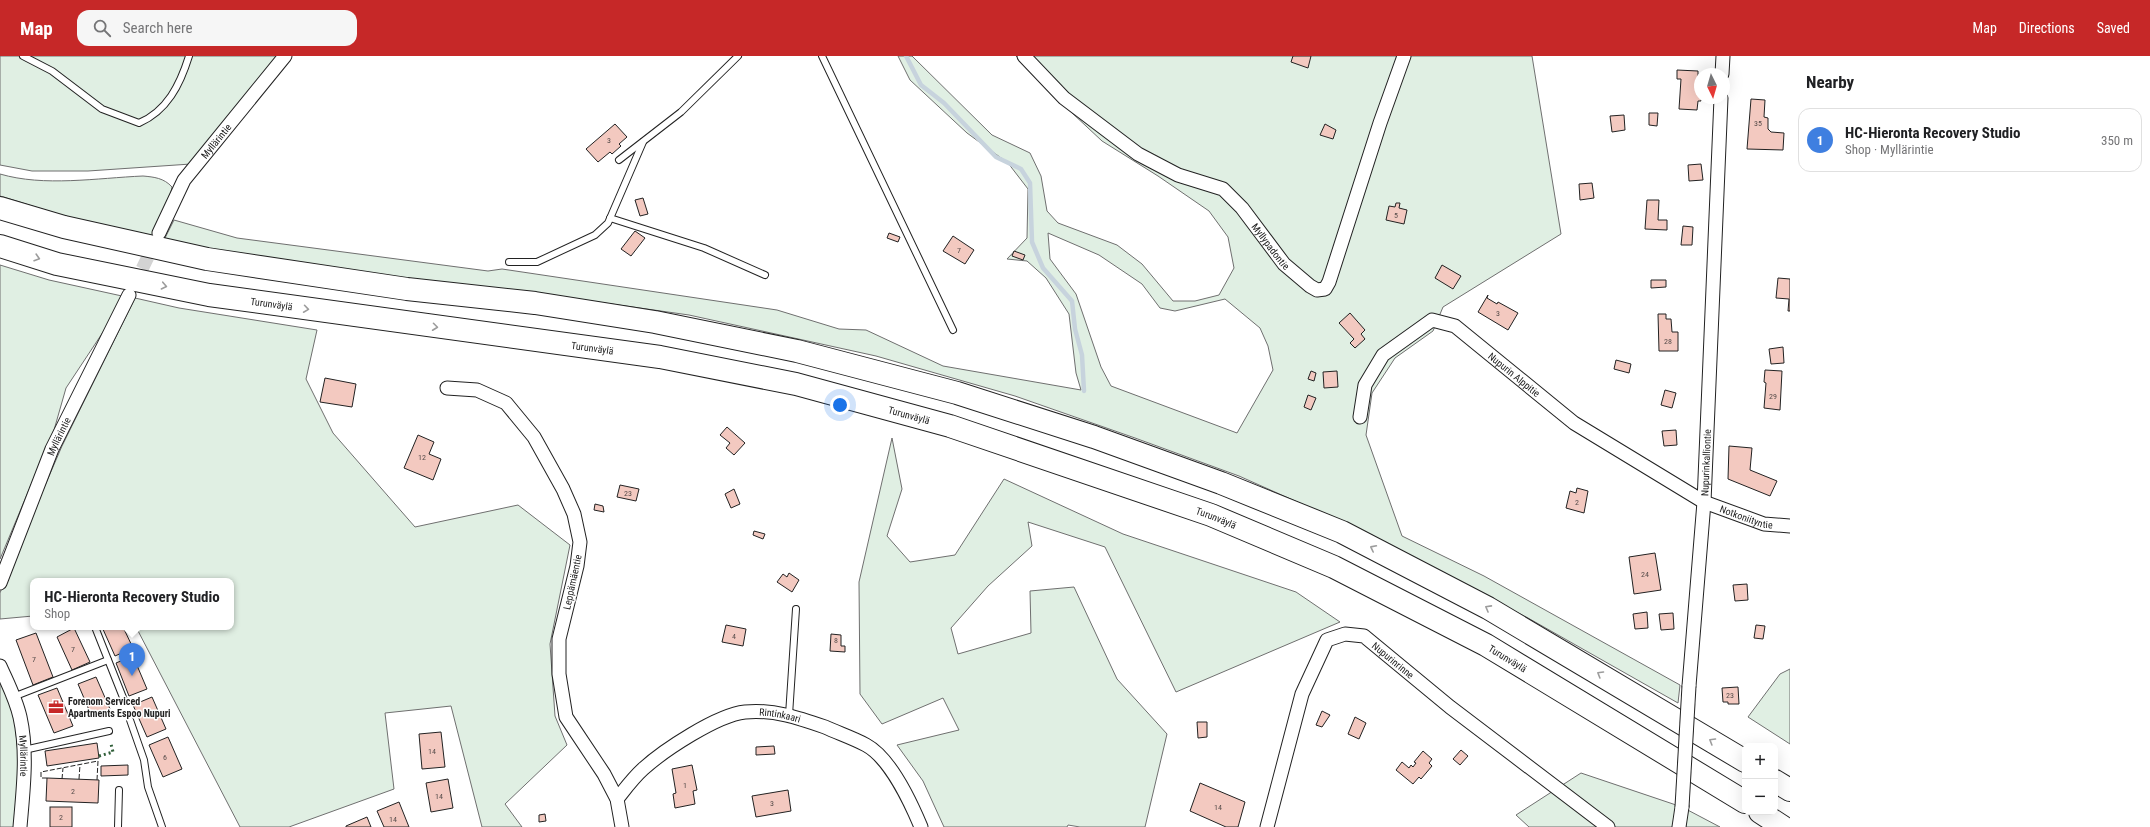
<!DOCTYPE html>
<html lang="en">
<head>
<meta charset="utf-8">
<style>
  body { margin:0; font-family:"Roboto Condensed",sans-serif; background:#f6f6f6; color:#202124 }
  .controls { position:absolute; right:12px; bottom:12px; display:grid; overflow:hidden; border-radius:8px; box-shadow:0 4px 16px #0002 }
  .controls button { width:36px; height:36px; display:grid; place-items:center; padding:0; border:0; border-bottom:1px solid #e0e0e0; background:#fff; color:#202124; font:20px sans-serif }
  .compass { position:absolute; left:1694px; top:12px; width:36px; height:36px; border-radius:50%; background:#fff; box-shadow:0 4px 16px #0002; rotate:175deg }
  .you { position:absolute; left:840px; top:349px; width:14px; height:14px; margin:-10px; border:3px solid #fff; border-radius:50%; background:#1a73e8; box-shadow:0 0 0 6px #1a73e833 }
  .badge { display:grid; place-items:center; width:26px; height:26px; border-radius:50%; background:#c62828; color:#fff; font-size:13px; font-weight:700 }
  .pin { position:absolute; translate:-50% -33px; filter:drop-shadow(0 1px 2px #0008) }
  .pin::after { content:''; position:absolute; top:21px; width:14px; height:12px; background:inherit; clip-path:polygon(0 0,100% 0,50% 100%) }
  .popup { position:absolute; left:30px; top:522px; width:204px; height:52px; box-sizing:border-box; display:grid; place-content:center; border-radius:8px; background:#fff; filter:drop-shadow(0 1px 3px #0005); font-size:13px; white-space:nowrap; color:#757577 }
  .popup b { font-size:15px; color:#202124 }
  .popup::after { content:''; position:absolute; left:50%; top:100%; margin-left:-8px; border:8px solid transparent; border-top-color:#fff }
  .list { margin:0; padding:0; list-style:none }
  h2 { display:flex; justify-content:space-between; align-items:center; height:52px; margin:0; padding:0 16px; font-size:17px }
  h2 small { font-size:13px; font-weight:400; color:#757577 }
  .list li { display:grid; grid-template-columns:26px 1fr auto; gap:12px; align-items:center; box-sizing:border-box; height:64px; margin:0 8px 8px; padding:0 8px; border:1px solid #e0e0e0; border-radius:12px }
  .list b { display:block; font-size:15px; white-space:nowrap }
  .list p { margin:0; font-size:13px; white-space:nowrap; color:#757577 }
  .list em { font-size:13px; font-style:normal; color:#757577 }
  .icon { flex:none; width:22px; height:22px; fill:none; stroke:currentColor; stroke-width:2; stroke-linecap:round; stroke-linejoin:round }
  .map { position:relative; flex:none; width:1790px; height:771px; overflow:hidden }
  header { display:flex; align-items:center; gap:24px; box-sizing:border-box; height:56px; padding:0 20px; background:#c62828; color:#fff }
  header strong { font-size:19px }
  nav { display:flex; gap:22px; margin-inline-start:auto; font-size:14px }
  .search { width:280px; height:36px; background:#f6f6f6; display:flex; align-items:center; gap:10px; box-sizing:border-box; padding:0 14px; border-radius:12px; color:#757577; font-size:15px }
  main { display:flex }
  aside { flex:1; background:#fff }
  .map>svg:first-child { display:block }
</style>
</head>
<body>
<header>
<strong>Map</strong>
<div class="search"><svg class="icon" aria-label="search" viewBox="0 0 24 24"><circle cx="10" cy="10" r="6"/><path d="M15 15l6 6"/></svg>Search here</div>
<nav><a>Map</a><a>Directions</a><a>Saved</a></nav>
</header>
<main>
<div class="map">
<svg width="1790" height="771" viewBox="0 0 1790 771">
  <rect width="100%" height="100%" fill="#fff"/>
  <!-- green -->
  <g fill="#e0efe3" stroke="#6f6f6f" fill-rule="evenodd">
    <polygon points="0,0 279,0 191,108 88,115 32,115 0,109"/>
    <path d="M 898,0 L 912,0 L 992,79 L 1030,97 L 1041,120 L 1047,155 L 1058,167 L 1117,189 L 1142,208 L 1173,245 L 1195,245 L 1219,239 L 1234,212 L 1228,181 L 1209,155 L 1158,120 L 1102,85 L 1056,42 L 1016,0 L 1532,0 L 1561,178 L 1443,251 L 1433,275 L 1395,302 L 1372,337 L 1366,379 L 1402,480 L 1484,520 L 1680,629 L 1678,647 L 1528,562 L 1331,461 L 1239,420 L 1135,382 L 1015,340 L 876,300 L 689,259 L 548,239 L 394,221 L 185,189 L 165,182 L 174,164 L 237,182 L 488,215 L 502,213 L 777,254 L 839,273 L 866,274 L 943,310 L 1081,334 L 1076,317 L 1069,258 L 1046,222 L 1027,205 L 1007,203 L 1027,182 L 1028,133 L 1008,107 L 967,77 L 910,24 ZM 1048,177 L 1099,199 L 1142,228 L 1160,252 L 1175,255 L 1225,243 L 1260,272 L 1268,290 L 1273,314 L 1237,377 L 1111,330 L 1101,311 L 1076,238 L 1050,203 Z"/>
    <path d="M 0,118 C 44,131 97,122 143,120 C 154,121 164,122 172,131 L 170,141 L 153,180 C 101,174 50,155 0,140 Z"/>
    <polygon points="0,209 49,224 122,240 111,264 66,332 54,374 0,503"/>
    <polygon points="135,242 179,252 317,274 306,323 333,377 415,471 518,449 570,489 550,588 555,660 567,689 505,748 522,771 482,771 451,650 385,657 394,733 289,771 240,771 136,571 231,571 231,525 33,525 33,560 0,563 0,537 12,506 62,390"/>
    <polygon points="892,382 902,433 887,480 910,506 955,499 1004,423 1123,478 1296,536 1340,566 1176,636 1105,491 1028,466 1032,490 988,530 951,572 958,598 1031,577 1030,535 1074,531 1117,623 1167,678 1145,771 1080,771 1068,769 1067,771 944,771 923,725 897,689 959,674 943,642 882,668 860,638 859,526"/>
    <polygon points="1790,613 1790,688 1748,661 1780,618"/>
    <polygon points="0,622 14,658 19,706 16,771 0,771"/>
    <polygon points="1581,717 1682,751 1720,771 1529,771 1516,759"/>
  </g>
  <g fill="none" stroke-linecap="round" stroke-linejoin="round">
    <!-- stream -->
    <polyline stroke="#c7d3dd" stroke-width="4.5" points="906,0 921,29 944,47 996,101 1021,113 1030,127 1032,186 1043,212 1072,245 1075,273 1082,299 1084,335"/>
  </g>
  <!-- building -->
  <g fill="#f3c9c0" stroke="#222">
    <polygon points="1293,0 1311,0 1308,12 1291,6"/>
    <polygon points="1677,14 1698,15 1698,37 1701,42 1701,45 1698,45 1697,54 1679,53 1681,23 1677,23"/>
    <polygon points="1751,43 1765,44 1764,61 1768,62 1768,73 1771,76 1784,77 1783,94 1747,93"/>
    <polygon points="1649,57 1658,57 1657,70 1649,69"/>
    <polygon points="1624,59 1625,74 1612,76 1610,60"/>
    <polygon points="615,68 627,81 619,88 621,90 612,98 610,96 598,106 586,93"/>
    <polygon points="1325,68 1336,74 1333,83 1320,79"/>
    <polygon points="1701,108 1703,124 1689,125 1688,109"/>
    <polygon points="1592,127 1594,142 1580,144 1579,128"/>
    <polygon points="643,142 648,158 640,160 635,144"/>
    <polygon points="1647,144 1659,144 1658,164 1667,164 1667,174 1645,173"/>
    <polygon points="1396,147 1400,147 1399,152 1407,154 1404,168 1386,164 1389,150 1395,151"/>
    <polygon points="1683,170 1693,171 1692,189 1681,189"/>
    <polygon points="635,175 645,182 631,200 621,193"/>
    <polygon points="889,177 900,181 898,186 887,182"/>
    <polygon points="953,180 974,194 965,208 943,195"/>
    <polygon points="1014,195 1025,199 1023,204 1012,200"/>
    <polygon points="1442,209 1461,220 1453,233 1435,222"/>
    <polygon points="1778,222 1790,223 1790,255 1788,255 1789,243 1776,242"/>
    <polygon points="1651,224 1666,224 1666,231 1651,232"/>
    <polygon points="1488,239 1487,242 1497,248 1498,246 1518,257 1508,274 1478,256"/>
    <polygon points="1350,257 1365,274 1361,278 1365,283 1355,292 1350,287 1354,283 1339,267"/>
    <polygon points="1658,258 1666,258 1666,263 1671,263 1672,276 1678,276 1678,295 1659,295"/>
    <polygon points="1783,291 1784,307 1771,308 1769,293"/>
    <polygon points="1616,304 1631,308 1629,317 1614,313"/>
    <polygon points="1765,314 1782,315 1780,354 1764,352 1766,327 1764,326"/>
    <polygon points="1311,315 1316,317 1314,325 1308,323"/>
    <polygon points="1337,315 1338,331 1324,332 1323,316"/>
    <polygon points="325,322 356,328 352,351 320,346"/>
    <polygon points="1665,334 1676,337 1672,352 1661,349"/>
    <polygon points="1308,339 1316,342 1311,354 1304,351"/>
    <polygon points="727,371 745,387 734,399 726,392 730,387 720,379"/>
    <polygon points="1676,374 1677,389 1664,390 1662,375"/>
    <polygon points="418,379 434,386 429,398 441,403 433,424 404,412"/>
    <polygon points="1729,390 1752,392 1750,414 1777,425 1770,440 1728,423"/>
    <polygon points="620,429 639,433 636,445 617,441"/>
    <polygon points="1577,432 1588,435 1584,457 1566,452 1570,435 1576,437"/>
    <polygon points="734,433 740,448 731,452 725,438"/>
    <polygon points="595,448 603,450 604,456 594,454"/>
    <polygon points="754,475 765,478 763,483 753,479"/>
    <polygon points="1655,497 1661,534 1634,538 1629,501"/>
    <polygon points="789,517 799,524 792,536 777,526 783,518 787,521"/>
    <polygon points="1747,528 1748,544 1735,545 1733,529"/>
    <polygon points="1647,556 1648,572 1635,573 1633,558"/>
    <polygon points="1673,557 1674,573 1661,574 1659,558"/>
    <polygon points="726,569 746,573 743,590 722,586"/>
    <polygon points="1756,569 1765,570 1763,583 1754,582"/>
    <polygon points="102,571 123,571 133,592 115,600"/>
    <polygon points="74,572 90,606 72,614 57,581"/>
    <polygon points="36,577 53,621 33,629 16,584"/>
    <polygon points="831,578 841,579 841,590 845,590 845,596 830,595"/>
    <polygon points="133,600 147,633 129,640 116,607"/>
    <polygon points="96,621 110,653 92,661 78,628"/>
    <polygon points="1738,631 1739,648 1728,648 1728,646 1723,646 1722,632"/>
    <polygon points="57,632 73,670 54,677 38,639"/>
    <polygon points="152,641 166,673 147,681 133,649"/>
    <polygon points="1322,655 1330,659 1322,671 1316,669"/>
    <polygon points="1355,661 1366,667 1359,683 1348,678"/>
    <polygon points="1197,666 1207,666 1207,681 1198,682"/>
    <polygon points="441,676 445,711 422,713 419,678"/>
    <polygon points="168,681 182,713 163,721 149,689"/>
    <polygon points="97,687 99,702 47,710 45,695"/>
    <polygon points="774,690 775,698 756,699 756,691"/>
    <polygon points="1461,694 1468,700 1460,709 1453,703"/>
    <polygon points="1423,695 1432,703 1429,707 1432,710 1421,723 1419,721 1413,728 1396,714 1402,706 1409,712 1411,709 1413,711 1416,707 1414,706"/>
    <polygon points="128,709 128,719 101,720 101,710"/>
    <polygon points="692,709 697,734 693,735 695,748 675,752 673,738 676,737 672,713"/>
    <polygon points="47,722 99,724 98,747 46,745"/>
    <polygon points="448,723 453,752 431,756 426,727"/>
    <polygon points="1200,727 1245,746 1238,771 1226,771 1190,755"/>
    <polygon points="788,734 791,755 756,761 752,740"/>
    <polygon points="399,746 409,771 384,771 377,755"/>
    <rect x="50" y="751" width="22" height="20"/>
    <polygon points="545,758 546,765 539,766 539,759"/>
    <polygon points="367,761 371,771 346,771 346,770"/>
  </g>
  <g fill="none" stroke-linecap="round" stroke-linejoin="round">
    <!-- street-tunnel -->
    <polyline stroke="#d3d3d3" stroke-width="13" stroke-dasharray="13 6" stroke-linecap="butt" points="134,230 155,186"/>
    <!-- lane casing -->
    <g stroke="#222" stroke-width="8">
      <g id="lane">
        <path d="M 23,0 L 52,15 L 102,53 L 139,67 C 167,55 180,29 189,0"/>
        <polyline points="822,0 953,274"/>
        <polyline points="619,104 681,56 738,0"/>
        <polyline points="610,162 704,192 765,219"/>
        <polyline points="509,206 537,206 595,179 608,167 643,86"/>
        <polyline points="95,571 124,644"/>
        <polyline points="13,641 108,604"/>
        <polyline points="789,659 796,553"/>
        <polyline points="130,664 144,704 148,731 162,771"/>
        <polyline points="24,694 109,675"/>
        <polyline points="118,771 119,734"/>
      </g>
    </g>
    <!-- street casing -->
    <g stroke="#222" stroke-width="15">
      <g id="street">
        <path id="s1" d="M 1024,0 L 1064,42 L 1138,98 L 1178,119 L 1223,133 L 1242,152 L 1284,208 L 1310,230 L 1317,234 L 1325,233 L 1329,226 L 1380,67 L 1404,0"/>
        <polyline points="1722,18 1723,0"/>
        <path id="s2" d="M 159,177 L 184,124 L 285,0"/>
        <polyline points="447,332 477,334 506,347 534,381 563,433 574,458 580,486 577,510 559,583 559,618 566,661 604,718 617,743 622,771"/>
        <path id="s3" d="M 1360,361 L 1365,329 L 1383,299 L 1432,264 L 1455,270 L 1574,367 L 1704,446 L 1764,468 L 1790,470"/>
        <path id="s4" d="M 0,527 L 52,393 L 129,239"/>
        <path id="s5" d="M 0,610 C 7,626 16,643 20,661 C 28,697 23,735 20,771"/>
        <path id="s6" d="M 1689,630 L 1704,446 L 1721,42"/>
        <path id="s7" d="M 617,743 C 625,733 633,722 643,713 C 664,694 717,659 745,656 C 773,653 799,662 825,671 C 838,677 853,682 866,689 C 890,702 911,747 921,771"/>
        <path id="s8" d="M 1267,771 L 1302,638 L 1327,584 L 1345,578 L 1364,580 L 1450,651 L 1608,771"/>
        <polyline points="1679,771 1682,751"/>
      </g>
    </g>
    <!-- highway casing -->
    <g stroke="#222" stroke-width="24">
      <g id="highway">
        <polyline points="0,152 64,171 207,203 407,233 535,247 655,266 797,295 957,337 1094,381 1221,427 1342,476 1488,552 1745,705"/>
        <path id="s9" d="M 0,190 L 57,208 L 209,239 L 660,301 L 796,328 L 950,370 L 1211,459 L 1334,511 L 1486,589 L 1745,746"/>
        <polyline points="1775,725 1790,734"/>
        <polyline points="1760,756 1783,771"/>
      </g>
    </g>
    <!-- lane -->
    <use href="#lane" stroke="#fff" stroke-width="6"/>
    <!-- street -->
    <use href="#street" stroke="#fff" stroke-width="13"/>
    <!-- highway -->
    <use href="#highway" stroke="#fff" stroke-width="22"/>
    <!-- street-bridge casing -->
    <g stroke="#222" stroke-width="15" stroke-linecap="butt">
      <polyline id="street-bridge" points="1682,751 1689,630"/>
    </g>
    <!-- street-bridge -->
    <use href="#street-bridge" stroke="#fff" stroke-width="13"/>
    <!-- hedge -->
    <polyline stroke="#2f5e38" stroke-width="3" stroke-dasharray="2 3" stroke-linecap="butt" points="99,700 113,696 111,688"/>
    <!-- fence -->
    <g stroke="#222" stroke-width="1" stroke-dasharray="5 2" stroke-linecap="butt">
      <polyline points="47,722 41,722 41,716 98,705 97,724"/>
      <polyline points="62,723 63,712"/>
      <polyline points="79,723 80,709"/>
    </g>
  </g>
  <!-- one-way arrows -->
  <defs><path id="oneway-chevron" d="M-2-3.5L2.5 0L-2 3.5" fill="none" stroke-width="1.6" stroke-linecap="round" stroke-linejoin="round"/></defs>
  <g stroke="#9c9c9c">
    <use href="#oneway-chevron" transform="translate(37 202) rotate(17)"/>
    <use href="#oneway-chevron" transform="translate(164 230) rotate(12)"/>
    <use href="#oneway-chevron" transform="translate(306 253) rotate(8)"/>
    <use href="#oneway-chevron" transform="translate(435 271) rotate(7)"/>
    <use href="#oneway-chevron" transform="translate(1373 492) rotate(-153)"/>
    <use href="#oneway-chevron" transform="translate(1488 552) rotate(-151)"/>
    <use href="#oneway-chevron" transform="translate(1600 618) rotate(-149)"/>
    <use href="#oneway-chevron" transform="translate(1712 685) rotate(-149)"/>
  </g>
  <!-- icons -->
  <defs>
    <g id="office-bare" transform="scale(1.2)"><path d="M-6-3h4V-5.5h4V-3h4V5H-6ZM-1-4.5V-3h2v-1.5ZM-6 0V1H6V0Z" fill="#c62828" stroke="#fff" stroke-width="2.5" paint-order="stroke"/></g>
  </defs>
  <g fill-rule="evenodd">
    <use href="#office-bare" x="56" y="651"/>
  </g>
  <g text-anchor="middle" stroke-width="3" stroke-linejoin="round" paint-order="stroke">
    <!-- number labels -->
    <g font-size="8" fill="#564c4a">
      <text x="1758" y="70">35</text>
      <text x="609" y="87">3</text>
      <text x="1396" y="162">5</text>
      <text x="959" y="197">7</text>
      <text x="1498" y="260">3</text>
      <text x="1668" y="288">28</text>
      <text x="1773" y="343">29</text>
      <text x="422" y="404">12</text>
      <text x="628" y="440">23</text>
      <text x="1577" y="449">2</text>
      <text x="1645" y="521">24</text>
      <text x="734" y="583">4</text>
      <text x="836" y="587">8</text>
      <text x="73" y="596">7</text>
      <text x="34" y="606">7</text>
      <text x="1730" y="642">23</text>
      <text x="432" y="698">14</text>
      <text x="165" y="704">6</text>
      <text x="685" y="732">1</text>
      <text x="73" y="738">2</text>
      <text x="439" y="743">14</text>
      <text x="772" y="750">3</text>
      <text x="1218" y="754">14</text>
      <text x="61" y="764">2</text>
      <text x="393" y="766">14</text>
    </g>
    <!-- street labels -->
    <g font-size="10" fill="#222" stroke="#fff">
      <text dy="4" stroke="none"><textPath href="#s2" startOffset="109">Myllärintie</textPath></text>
      <text dy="4" stroke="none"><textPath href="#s1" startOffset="318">Myllypadontie</textPath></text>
      <text dy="4" stroke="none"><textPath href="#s9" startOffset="278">Turunväylä</textPath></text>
      <text dy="4" stroke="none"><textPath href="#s9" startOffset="602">Turunväylä</textPath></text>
      <text dy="4" stroke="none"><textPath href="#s3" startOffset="228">Nupurin Alppitie</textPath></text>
      <text dy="4" stroke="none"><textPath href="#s9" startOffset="926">Turunväylä</textPath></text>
      <text dy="4" stroke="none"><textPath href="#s4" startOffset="158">Myllärintie</textPath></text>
      <text dy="4" stroke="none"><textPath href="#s6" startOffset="224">Nupurinkalliontie</textPath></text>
      <text dy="4" stroke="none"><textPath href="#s3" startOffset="502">Notkoniityntie</textPath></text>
      <text dy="4" stroke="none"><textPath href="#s9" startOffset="1250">Turunväylä</textPath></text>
      <text transform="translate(572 526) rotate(-78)" y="4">Leppämäentie</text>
      <text dy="4" stroke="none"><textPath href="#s9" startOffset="1574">Turunväylä</textPath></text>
      <text dy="4" stroke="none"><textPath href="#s8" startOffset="273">Nupurinrinne</textPath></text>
      <text dy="4" stroke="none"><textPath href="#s7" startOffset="193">Rintinkaari</textPath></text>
      <text dy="4" stroke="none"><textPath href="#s5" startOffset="94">Myllärintie</textPath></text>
    </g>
    <!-- poi labels -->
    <g font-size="10" font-weight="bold" fill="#222" stroke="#fff" text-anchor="start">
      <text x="68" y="649">Forenom Serviced<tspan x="68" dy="12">Apartments Espoo Nupuri</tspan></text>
    </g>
  </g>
</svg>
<div class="controls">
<button>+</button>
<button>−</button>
</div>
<svg class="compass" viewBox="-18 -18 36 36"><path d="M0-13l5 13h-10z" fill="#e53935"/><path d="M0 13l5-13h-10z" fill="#757577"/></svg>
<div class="you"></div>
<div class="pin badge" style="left:132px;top:620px;background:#3f7fe0">1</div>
<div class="popup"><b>HC-Hieronta Recovery Studio</b>Shop</div>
</div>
<aside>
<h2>Nearby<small></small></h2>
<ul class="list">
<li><span class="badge" style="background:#3f7fe0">1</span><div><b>HC-Hieronta Recovery Studio</b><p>Shop · Myllärintie</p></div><em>350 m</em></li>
</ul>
</aside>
</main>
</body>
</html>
